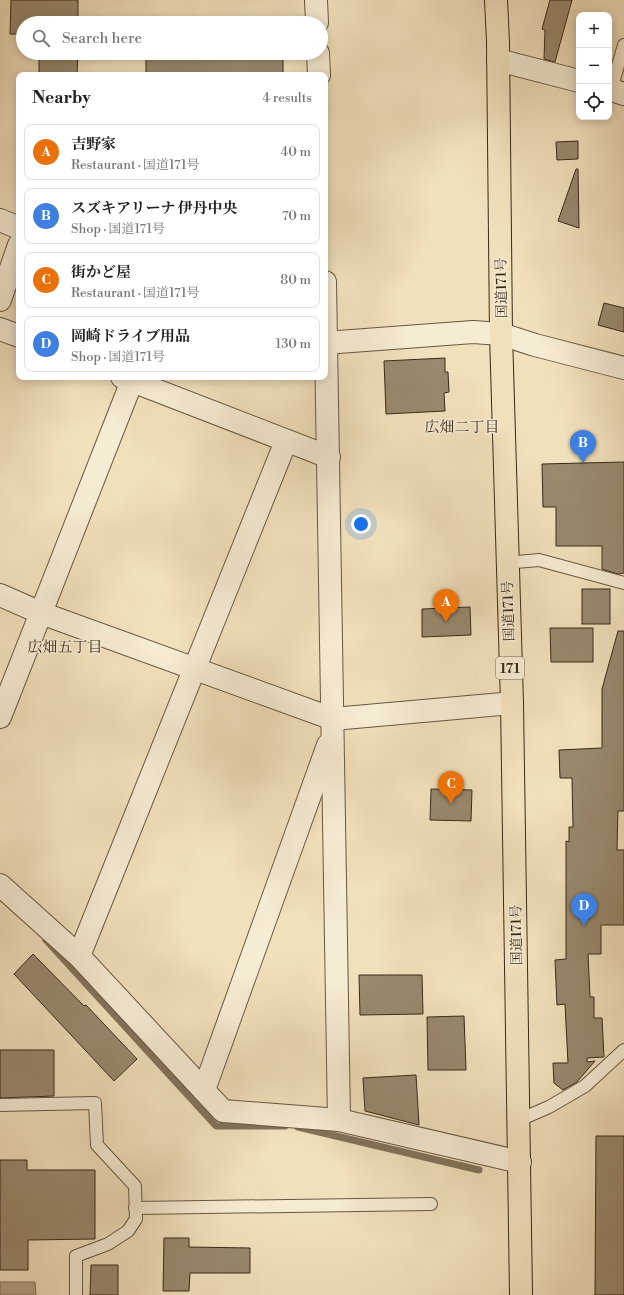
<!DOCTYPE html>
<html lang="en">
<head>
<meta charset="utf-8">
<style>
  body { margin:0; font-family:"Libre Bodoni","Noto Serif JP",serif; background:#f2f2f2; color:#222 }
  .controls { position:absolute; right:12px; top:12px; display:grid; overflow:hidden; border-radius:8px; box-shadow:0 2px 10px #0003 }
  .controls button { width:36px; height:36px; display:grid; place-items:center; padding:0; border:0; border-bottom:1px solid #e0e0e0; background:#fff; color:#222; font:20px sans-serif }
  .you { position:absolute; left:361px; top:524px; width:14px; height:14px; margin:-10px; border:3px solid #fff; border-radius:50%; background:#1a73e8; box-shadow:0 0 0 6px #1a73e833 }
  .badge { display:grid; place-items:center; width:26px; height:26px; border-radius:50%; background:#8f2418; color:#fff; font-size:13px; font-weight:700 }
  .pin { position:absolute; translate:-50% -33px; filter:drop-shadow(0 1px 2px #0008) }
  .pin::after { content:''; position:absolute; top:21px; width:14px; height:12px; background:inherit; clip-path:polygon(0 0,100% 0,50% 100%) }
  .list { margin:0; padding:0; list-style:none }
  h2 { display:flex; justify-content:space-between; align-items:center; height:52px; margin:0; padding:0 16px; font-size:17px }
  h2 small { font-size:13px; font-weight:400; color:#767676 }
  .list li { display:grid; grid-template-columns:26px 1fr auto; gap:12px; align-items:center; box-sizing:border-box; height:56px; margin:0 8px 8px; padding:0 8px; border:1px solid #e0e0e0; border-radius:8px }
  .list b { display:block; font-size:15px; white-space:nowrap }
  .list p { margin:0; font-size:13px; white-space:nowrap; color:#767676 }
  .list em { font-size:13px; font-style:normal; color:#767676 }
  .icon { flex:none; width:22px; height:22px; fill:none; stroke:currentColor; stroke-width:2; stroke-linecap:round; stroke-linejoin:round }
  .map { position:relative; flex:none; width:624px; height:1295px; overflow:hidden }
  .search { position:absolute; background:#fff; box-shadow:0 2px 10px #0003; left:16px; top:16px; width:312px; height:44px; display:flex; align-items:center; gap:10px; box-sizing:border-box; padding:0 14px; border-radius:22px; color:#767676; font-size:15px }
  .panel { position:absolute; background:#fff; box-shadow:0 2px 10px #0003; left:16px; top:72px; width:312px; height:308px; border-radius:8px }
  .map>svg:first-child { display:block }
</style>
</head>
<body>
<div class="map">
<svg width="624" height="1295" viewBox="0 0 624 1295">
  <rect width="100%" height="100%" fill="#f1e0bc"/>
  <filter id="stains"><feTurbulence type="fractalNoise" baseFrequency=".005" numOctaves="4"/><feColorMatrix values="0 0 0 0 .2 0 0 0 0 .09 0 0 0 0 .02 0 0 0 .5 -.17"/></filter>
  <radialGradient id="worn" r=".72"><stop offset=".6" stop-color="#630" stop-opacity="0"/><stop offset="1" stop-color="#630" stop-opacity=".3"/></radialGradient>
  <!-- water -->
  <polygon fill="#b2a285" stroke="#82725a" points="0,1282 35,1282 36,1295 0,1295"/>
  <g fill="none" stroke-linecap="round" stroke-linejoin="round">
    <!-- stream -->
    <g stroke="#82725a" stroke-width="7">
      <polyline points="46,940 216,1126 285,1126"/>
      <polyline points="298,1127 479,1170"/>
    </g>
  </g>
  <!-- building -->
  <g fill="#99896e" stroke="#392a19">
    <polygon points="11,0 78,0 78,23 23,23 23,34 10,34"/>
    <polygon points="550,0 572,0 555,62 544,59 545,30 542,29"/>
    <polygon points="39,53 78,53 77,75 39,75"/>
    <rect x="146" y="53" width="137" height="22"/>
    <polygon points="578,141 578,159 557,160 556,142"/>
    <polygon points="576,169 578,169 579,228 558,221"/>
    <polygon points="604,303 624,308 624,332 598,325"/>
    <polygon points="445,358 445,372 448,372 449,392 444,393 445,411 386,414 384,361"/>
    <polygon points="624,462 624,573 618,574 602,569 602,546 556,546 556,507 543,507 542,464"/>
    <rect x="582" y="589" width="28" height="35"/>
    <polygon points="470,607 471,635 422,637 422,609"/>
    <polygon points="550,628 593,628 593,662 551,662"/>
    <polygon points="618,631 624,631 624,811 618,811 617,850 624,850 624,925 601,925 601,954 588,954 590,997 594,997 594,1018 602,1018 604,1057 587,1058 587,1062 595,1061 577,1082 563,1090 554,1083 553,1063 568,1063 565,1004 557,1005 555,960 566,959 566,841 569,842 569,827 573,827 572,778 560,778 559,750 602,748 602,689"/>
    <polygon points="431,789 472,790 471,821 430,820"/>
    <polygon points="33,954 84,1006 86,1005 137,1059 114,1081 14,974"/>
    <polygon points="359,975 422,975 423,1014 360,1015"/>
    <polygon points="464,1016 466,1070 428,1070 427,1017"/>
    <polygon points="0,1050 54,1050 54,1096 0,1098"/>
    <polygon points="416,1075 419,1125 365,1111 363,1078"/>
    <polygon points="596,1136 624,1136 624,1295 595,1295"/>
    <polygon points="0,1160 27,1160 27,1170 95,1170 95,1239 28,1240 28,1270 0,1270"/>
    <polygon points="164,1238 189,1238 189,1247 250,1248 250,1273 190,1273 189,1291 163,1291"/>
    <polygon points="91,1265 118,1265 118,1295 90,1295"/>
  </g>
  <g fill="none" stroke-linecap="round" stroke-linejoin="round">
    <!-- lane casing -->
    <g stroke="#675842" stroke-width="14">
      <g id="lane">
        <polyline points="611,90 624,45"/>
        <polyline points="506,563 539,560 624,583"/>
        <polyline points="0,1105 95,1103 97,1145 135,1186 136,1219 128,1231 108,1244 76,1256 76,1295"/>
        <polyline points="519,1120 549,1107 585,1086 624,1050"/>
        <polyline points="135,1208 431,1204"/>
      </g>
    </g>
    <!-- street casing -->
    <g stroke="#675842" stroke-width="24">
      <g id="street">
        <polyline points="316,0 317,23"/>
        <polyline points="318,53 319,75"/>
        <polyline points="498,60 579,81"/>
        <polyline points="609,89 624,94"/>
        <polyline points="0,220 19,228"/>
        <polyline points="325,282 339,1120"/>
        <polyline points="0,300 19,245"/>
        <polyline points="0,329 19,336"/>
        <polyline points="325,343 473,332 501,334 535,345 624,368"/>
        <polyline points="122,377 329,457"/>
        <polyline points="0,595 41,613 333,719 512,703"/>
        <polyline points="0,717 132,381"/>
        <polyline points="0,885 79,956 223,1111 339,1120 520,1162"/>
        <polyline points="79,956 286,441"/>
        <polyline points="204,1090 328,745"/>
      </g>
    </g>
    <!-- highway casing -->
    <g stroke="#392a19" stroke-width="24">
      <polyline id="highway" points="496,0 498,42 501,334 512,703 521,1295"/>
    </g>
    <!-- lane -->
    <use href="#lane" stroke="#f6ebd3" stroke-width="12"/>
    <!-- street -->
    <use href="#street" stroke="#f6ebd3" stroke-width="22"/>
    <!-- highway -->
    <use href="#highway" stroke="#f1e0bc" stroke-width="22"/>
  </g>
  <g text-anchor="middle" stroke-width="3" stroke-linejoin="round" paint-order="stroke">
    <!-- shield labels -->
    <rect fill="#f6ebd3" stroke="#726451" stroke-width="1" x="496" y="657" width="28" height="22" rx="3"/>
    <g font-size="13" font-weight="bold" fill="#392a19">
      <text x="510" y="673">171</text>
    </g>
    <!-- street labels -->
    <g font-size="14" fill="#392a19" stroke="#f6ebd3">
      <text transform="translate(501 288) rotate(-91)" y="5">国道171号</text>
      <text transform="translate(508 611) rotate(-92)" y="5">国道171号</text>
      <text transform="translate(516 935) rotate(-91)" y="5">国道171号</text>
    </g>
    <!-- neighbourhood labels -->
    <g font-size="15" fill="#392a19" stroke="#f6ebd3">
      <text x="462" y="432">広畑二丁目</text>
      <text x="65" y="652">広畑五丁目</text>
    </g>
  </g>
  <rect width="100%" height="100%" filter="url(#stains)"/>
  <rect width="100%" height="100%" fill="url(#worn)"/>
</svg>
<div class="controls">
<button>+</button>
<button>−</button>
<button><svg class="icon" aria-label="locate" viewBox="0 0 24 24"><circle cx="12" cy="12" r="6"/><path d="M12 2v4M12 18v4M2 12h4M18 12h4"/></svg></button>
</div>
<div class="you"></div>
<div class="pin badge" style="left:446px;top:622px;background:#e8710a">A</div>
<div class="pin badge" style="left:583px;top:463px;background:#3f7fe0">B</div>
<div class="pin badge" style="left:451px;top:804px;background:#e8710a">C</div>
<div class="pin badge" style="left:584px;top:926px;background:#3f7fe0">D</div>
<div class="search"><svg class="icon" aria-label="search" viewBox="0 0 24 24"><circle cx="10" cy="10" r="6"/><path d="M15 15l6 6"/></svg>Search here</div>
<section class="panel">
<h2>Nearby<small>4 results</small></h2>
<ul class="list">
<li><span class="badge" style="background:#e8710a">A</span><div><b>吉野家</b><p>Restaurant · 国道171号</p></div><em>40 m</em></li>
<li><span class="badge" style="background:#3f7fe0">B</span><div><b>スズキアリーナ 伊丹中央</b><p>Shop · 国道171号</p></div><em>70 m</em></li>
<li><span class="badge" style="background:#e8710a">C</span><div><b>街かど屋</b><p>Restaurant · 国道171号</p></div><em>80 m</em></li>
<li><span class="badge" style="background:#3f7fe0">D</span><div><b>岡崎ドライブ用品</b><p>Shop · 国道171号</p></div><em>130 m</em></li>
</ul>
</section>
</div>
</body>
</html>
